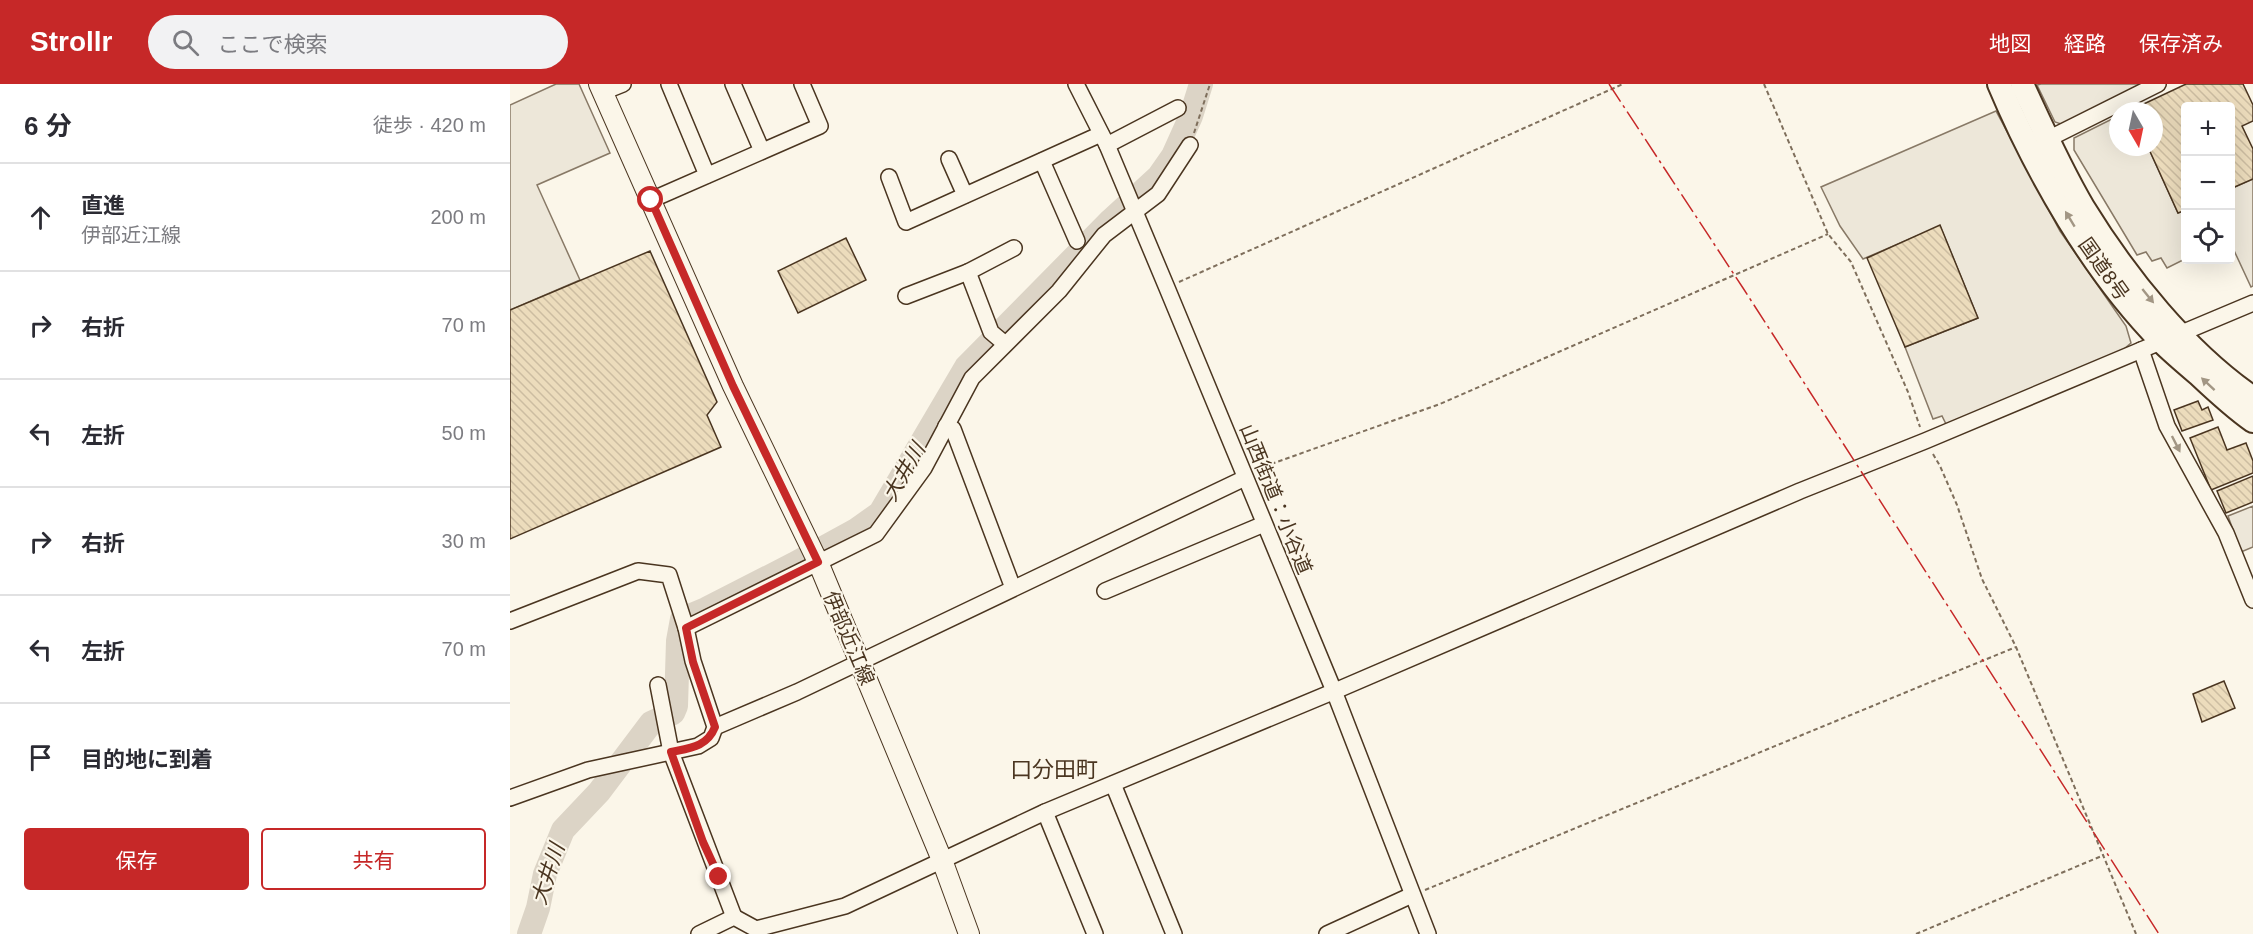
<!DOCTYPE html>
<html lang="ja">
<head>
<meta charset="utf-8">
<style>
  body { margin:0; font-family:Helvetica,"Noto Sans JP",sans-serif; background:#f2f2f3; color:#2b2b33 }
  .controls { position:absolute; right:18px; top:18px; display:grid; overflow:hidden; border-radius:6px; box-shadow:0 6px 24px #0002 }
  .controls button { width:54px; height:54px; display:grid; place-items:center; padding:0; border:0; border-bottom:2px solid #e1e1e2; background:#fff; color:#2b2b33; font:30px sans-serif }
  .compass { position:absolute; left:1599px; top:18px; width:54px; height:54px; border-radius:50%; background:#fff; box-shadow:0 6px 24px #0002; rotate:171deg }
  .stop { position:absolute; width:18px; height:18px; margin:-14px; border:4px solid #c62828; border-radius:50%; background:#fff }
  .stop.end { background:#c62828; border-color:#fff; box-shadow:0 2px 6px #0008 }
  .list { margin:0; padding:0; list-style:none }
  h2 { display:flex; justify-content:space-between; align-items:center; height:78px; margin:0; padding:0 24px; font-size:26px }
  h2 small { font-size:20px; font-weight:400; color:#7c7c81 }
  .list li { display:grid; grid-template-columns:39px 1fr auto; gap:18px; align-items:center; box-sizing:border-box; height:108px; padding:0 24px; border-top:2px solid #e1e1e2 }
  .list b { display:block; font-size:22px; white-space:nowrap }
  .list p { margin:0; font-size:20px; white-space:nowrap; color:#7c7c81 }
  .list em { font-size:20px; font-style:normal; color:#7c7c81 }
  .actions { display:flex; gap:12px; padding:18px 24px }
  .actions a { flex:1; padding:14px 0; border:2px solid #c62828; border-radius:6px; text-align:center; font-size:21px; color:#c62828 }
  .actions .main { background:#c62828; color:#fff }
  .icon { flex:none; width:33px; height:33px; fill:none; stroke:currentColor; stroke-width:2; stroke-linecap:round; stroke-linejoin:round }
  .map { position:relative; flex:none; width:1743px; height:850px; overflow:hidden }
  header { display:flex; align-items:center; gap:36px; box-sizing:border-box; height:84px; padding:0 30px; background:#c62828; color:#fff }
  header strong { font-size:28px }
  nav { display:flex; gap:33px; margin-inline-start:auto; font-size:21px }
  .search { width:420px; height:54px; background:#f2f2f3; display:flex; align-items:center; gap:15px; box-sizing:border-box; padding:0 21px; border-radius:33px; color:#7c7c81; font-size:22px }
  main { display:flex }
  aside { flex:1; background:#fff }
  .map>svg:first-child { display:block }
</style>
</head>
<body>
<header>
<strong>Strollr</strong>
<div class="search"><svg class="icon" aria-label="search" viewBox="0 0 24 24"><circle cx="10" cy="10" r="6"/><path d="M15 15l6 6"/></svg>ここで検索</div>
<nav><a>地図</a><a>経路</a><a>保存済み</a></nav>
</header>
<main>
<aside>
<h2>6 分<small>徒歩 · 420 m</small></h2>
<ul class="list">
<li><svg class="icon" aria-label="ahead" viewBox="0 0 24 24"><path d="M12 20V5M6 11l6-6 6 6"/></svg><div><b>直進</b><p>伊部近江線</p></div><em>200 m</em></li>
<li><svg class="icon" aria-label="right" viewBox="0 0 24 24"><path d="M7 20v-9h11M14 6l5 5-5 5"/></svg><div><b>右折</b></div><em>70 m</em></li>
<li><svg class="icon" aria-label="left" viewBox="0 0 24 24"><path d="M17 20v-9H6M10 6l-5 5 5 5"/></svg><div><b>左折</b></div><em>50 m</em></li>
<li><svg class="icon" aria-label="right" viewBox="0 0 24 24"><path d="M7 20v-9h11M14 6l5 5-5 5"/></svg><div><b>右折</b></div><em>30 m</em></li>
<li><svg class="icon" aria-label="left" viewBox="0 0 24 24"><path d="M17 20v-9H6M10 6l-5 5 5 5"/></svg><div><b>左折</b></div><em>70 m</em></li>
<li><svg class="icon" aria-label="arrive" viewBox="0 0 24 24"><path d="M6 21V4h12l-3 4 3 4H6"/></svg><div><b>目的地に到着</b></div></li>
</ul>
<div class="actions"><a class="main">保存</a><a>共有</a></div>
</aside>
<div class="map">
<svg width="1743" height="850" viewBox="0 0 1743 850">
  <defs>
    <pattern id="building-back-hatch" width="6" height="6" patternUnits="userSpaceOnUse" patternTransform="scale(1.5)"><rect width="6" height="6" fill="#ecdcbc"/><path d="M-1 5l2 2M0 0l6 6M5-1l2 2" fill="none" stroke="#ccbda1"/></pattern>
  </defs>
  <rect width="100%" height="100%" fill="#fbf6e9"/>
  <!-- parking -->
  <g fill="#ede7d9" stroke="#887966" stroke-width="1.5">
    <polygon points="46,0 69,0 100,69 27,101 70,196 0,226 0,21"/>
    <polygon points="1531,0 1636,0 1554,41 1545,38 1527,1"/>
    <polygon points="1486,27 1550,147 1616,242 1621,259 1608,270 1436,340 1432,332 1423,335 1395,263 1468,234 1430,142 1353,175 1330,142 1311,103"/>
    <polygon points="1608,32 1608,63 1638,63 1668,129 1675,126 1675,175 1657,184 1651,174 1642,177 1636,168 1627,171 1564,66 1564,54"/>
    <polygon points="1743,95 1743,202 1741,203 1721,160 1720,105"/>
    <polygon points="1743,422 1743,463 1731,468 1718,432"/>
  </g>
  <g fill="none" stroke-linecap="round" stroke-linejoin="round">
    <!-- river -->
    <polyline stroke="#dcd4c6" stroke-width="24" points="19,850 28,824 35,790 53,746 89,708 141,639 163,629 166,622 168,557 172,535 196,525 284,480 346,446 370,429 456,283 601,136 649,92 663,72 681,32 691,0"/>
  </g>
  <!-- building -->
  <g fill="url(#building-back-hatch)" stroke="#4a3520" stroke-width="1.5">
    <polygon points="1676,0 1733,0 1743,21 1743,37 1732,42 1743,65 1743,95 1720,105 1720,22 1676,22 1676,126 1668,129 1638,63 1644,63 1644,27 1621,26"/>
    <polygon points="1430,141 1468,234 1395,263 1357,174"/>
    <polygon points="336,154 356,196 288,229 268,187"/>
    <polygon points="140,167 207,318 197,331 211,363 0,455 0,226"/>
    <polygon points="1688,317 1692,326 1698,323 1703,336 1672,347 1664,326"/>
    <polygon points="1708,343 1717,366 1736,359 1743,377 1743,389 1701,406 1680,354"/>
    <polygon points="1743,392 1743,418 1716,429 1707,407"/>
    <polygon points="1714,597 1725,624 1692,638 1683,610"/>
  </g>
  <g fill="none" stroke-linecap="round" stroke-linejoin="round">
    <!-- minor casing -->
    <g stroke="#4a3520" stroke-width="18">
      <g id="minor">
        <polyline points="159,0 197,91"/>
        <polyline points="223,0 252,67"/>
        <polyline points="566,0 597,61 657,204 824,607 918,850"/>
        <polyline points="93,8 113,0"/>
        <polyline points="1538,55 1648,0"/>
        <polyline points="597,61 668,24"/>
        <polyline points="439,75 455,111"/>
        <polyline points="532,77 567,157"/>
        <polyline points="379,93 396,138 591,50"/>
        <polyline points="141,116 310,42 292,0"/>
        <polyline points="458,188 504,164"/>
        <polyline points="396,212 458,188 481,248 494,259"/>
        <polyline points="1631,266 1657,342 1716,449 1743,516"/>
        <polyline points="436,342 443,345 503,504"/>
        <polyline points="595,507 754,440"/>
        <polyline points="0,537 128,487 159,491 176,544 366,450 414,384 462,294 549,207 594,151 648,110 680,61"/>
        <polyline points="148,601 161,668 224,833"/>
        <polyline points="205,643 287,608 735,394"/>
        <polyline points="603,700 664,850"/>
        <polyline points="0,714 78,686 188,662 201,654 205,643 183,577 176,544"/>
        <polyline points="535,728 585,850"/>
        <polyline points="189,850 224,833 246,845 335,822 535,728 832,604 1290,407 1415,357 1743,219"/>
        <polyline points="817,850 902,811"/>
      </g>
    </g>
    <!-- major casing -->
    <g stroke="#4a3520" stroke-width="22">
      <polyline id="major" points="89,0 223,302 308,478 432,776 459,850"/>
    </g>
    <!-- highway casing -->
    <g stroke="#4a3520" stroke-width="26">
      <g id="highway">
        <path d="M 1489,0 C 1526,88 1583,188 1651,257 C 1662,268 1675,279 1688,290 C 1706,307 1723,323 1743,337"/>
        <path d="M 1512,0 C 1531,41 1550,84 1573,123 C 1616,193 1676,268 1743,314"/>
      </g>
    </g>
    <!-- path -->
    <g stroke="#7f6f5c" stroke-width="2" stroke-dasharray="4.5 3" stroke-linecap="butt">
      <polyline points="1254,0 1318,150 1341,178 1398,308 1410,343"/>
      <polyline points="684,49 700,0"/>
      <polyline points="669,198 1113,0"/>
      <polyline points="1423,370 1430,382 1447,421 1472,495 1506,563 1626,850"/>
      <polyline points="747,385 930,320 1318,150"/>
      <polyline points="915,806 1506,563"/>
      <polyline points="1406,850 1594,771"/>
    </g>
    <!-- minor -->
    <use href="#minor" stroke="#fbf6e9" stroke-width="15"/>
    <!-- major -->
    <use href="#major" stroke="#fbf6e9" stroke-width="20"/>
    <!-- highway -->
    <use href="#highway" stroke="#fbf6e9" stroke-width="22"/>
    <!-- power -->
    <polyline stroke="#c62828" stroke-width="1.5" stroke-dasharray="21 4.5 3 4.5" stroke-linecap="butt" points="1099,0 1233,204 1649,850"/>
  </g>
  <!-- one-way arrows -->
  <defs><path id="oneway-solid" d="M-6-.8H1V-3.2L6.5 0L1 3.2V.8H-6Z" transform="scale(1.5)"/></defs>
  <g fill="#a29684">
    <use href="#oneway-solid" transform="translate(1560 135) rotate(-121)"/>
    <use href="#oneway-solid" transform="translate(1638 212) rotate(51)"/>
    <use href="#oneway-solid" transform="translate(1698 300) rotate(-137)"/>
    <use href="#oneway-solid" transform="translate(1666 360) rotate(63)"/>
  </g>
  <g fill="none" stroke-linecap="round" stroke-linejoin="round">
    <!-- route -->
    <path stroke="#c62828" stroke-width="8" d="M 141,116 L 223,302 L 308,478 L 176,544 L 183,578 L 205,643 C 197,663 180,664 161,668 L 193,758 L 209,793"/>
  </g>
  <g text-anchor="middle" stroke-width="4.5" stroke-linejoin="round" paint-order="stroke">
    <!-- street labels -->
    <g font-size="20" fill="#4a3520" stroke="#fbf6e9">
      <text transform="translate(1594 185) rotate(55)" y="7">国道8号</text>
      <text transform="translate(766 415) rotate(68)" y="7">山西街道：小谷道</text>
      <text transform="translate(339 554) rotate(67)" y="7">伊部近江線</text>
    </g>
    <!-- water labels -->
    <g font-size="21" font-style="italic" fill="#4a3520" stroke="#fbf6e9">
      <text transform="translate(394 388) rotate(-60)" y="7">大井川</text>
      <text transform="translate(38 790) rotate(-72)" y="7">大井川</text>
    </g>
    <!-- quarter labels -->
    <g font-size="22" fill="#4a3520" stroke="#fbf6e9">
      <text x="544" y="693">口分田町</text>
    </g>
  </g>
</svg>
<div class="controls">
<button>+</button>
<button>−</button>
<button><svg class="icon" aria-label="locate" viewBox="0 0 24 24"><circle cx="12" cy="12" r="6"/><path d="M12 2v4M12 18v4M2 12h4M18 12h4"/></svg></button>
</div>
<svg class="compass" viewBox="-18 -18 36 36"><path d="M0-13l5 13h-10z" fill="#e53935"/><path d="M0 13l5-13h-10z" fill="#7c7c81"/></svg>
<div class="stop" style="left:141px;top:116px"></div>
<div class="stop end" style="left:209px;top:793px"></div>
</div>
</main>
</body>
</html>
